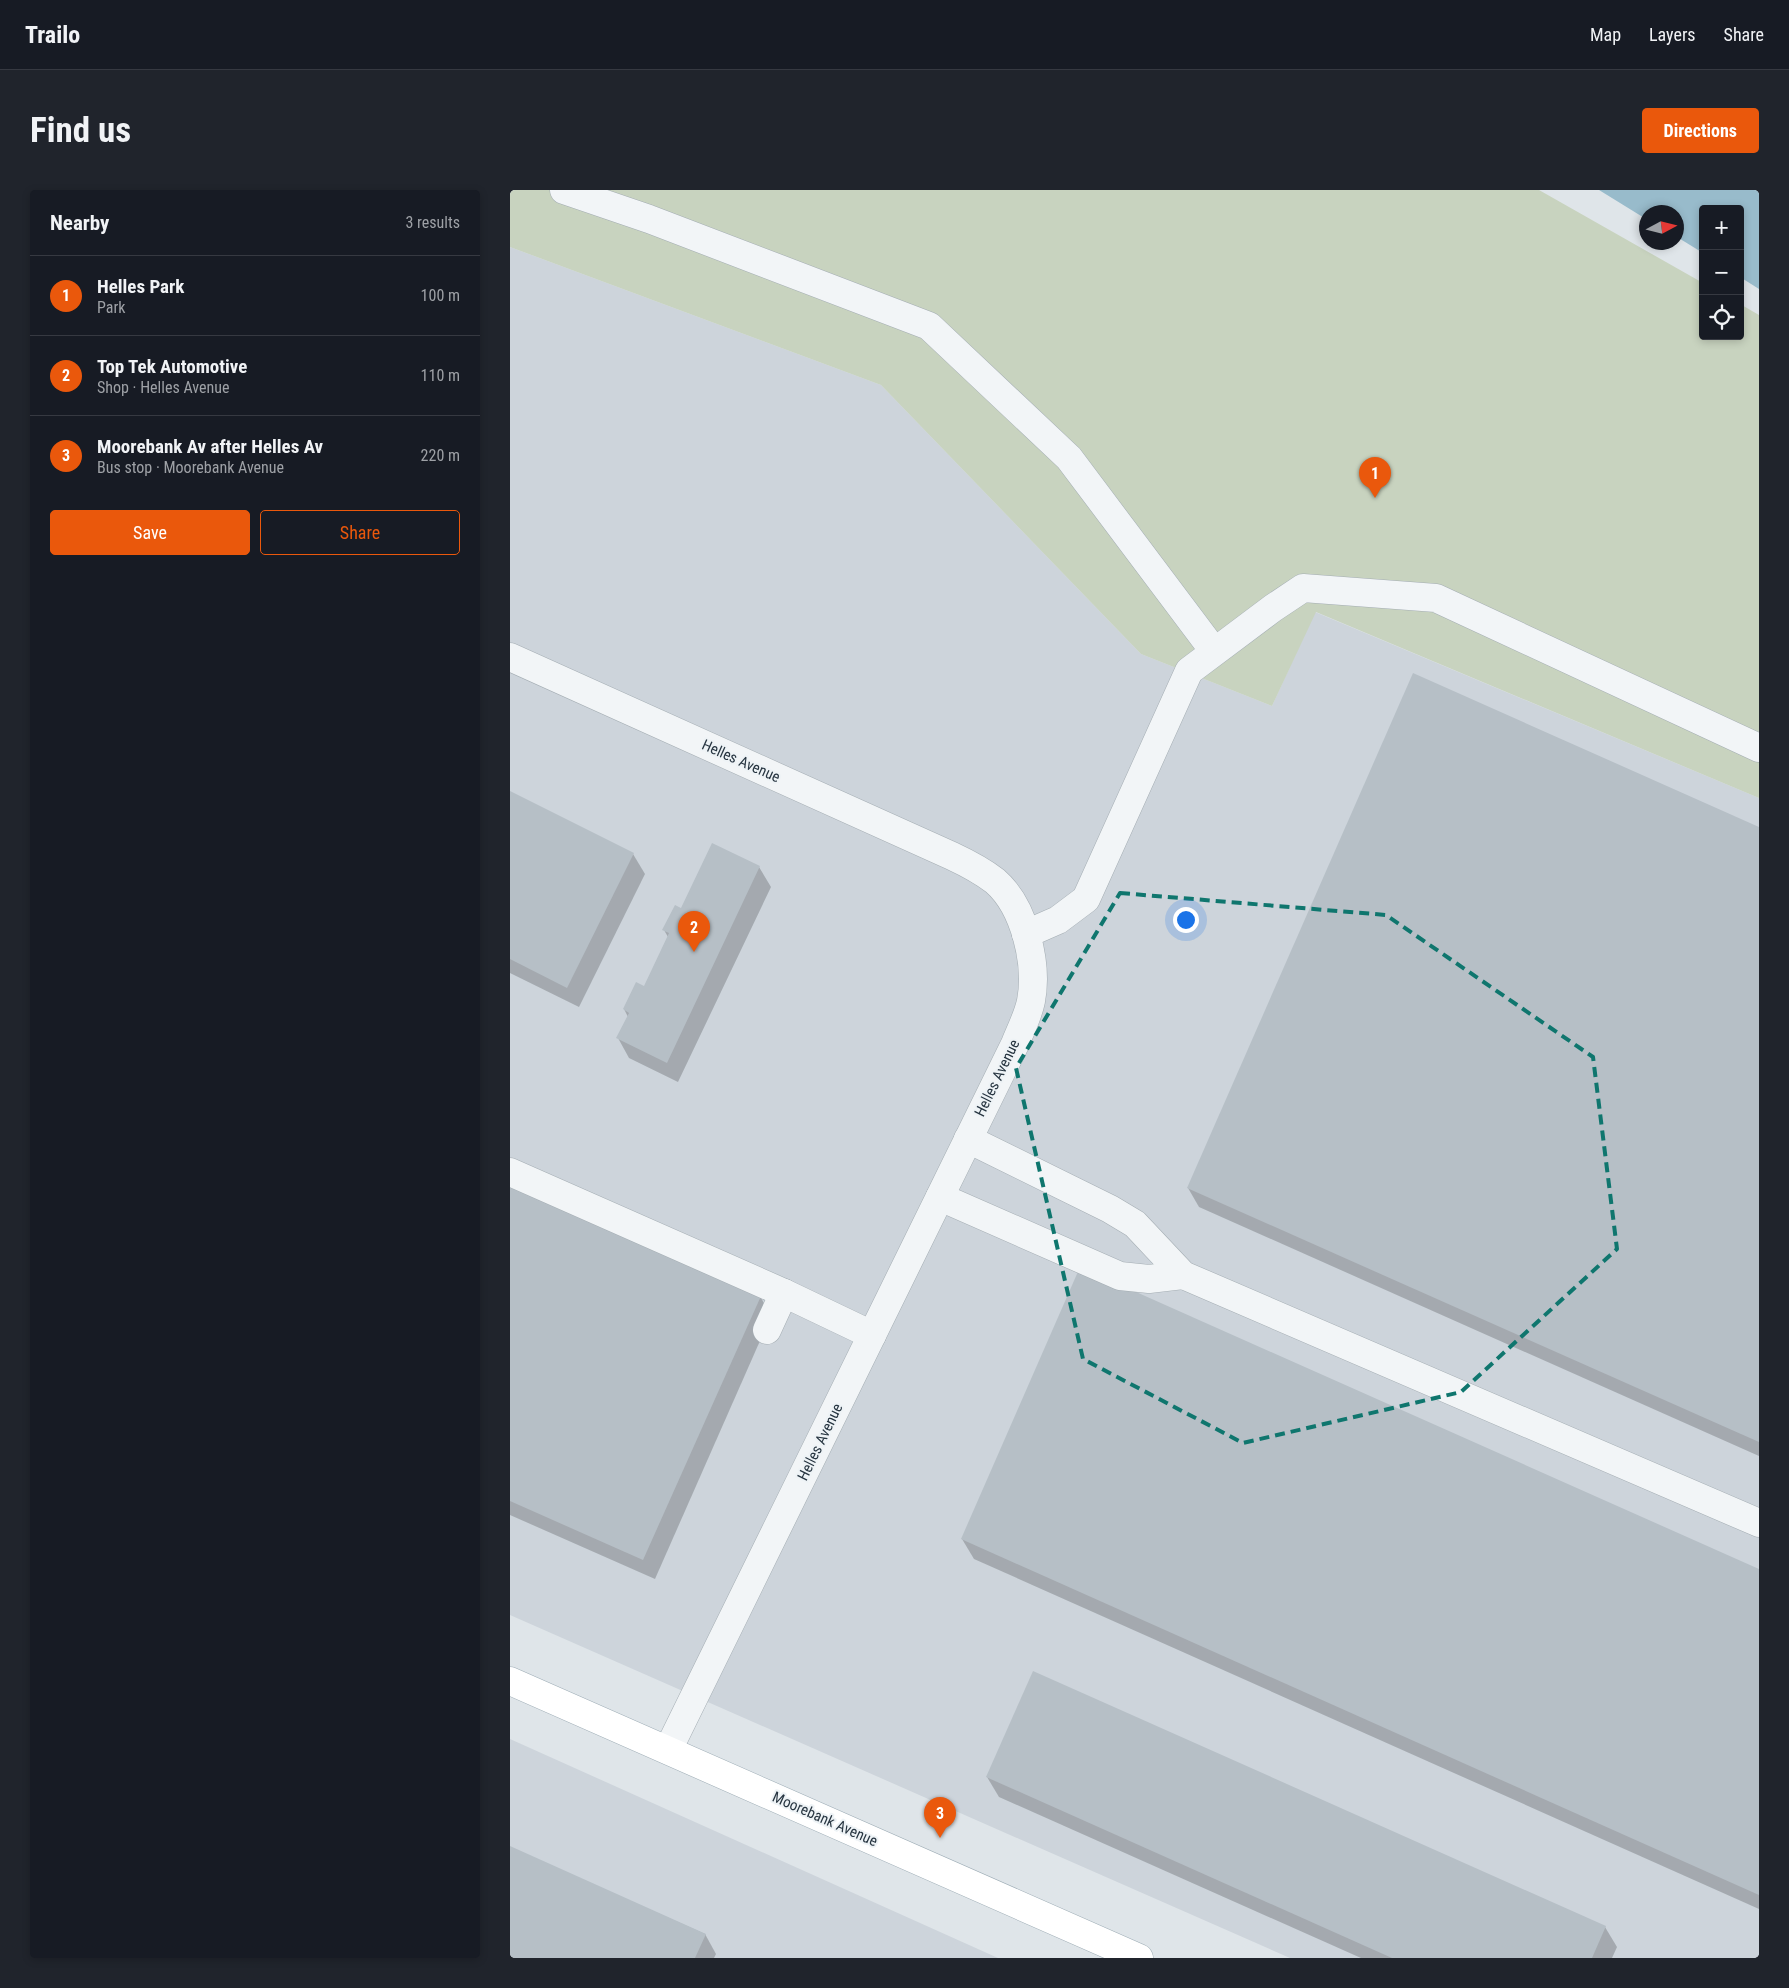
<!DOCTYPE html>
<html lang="en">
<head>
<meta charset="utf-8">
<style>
  body { margin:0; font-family:"Roboto Condensed",sans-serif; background:#20242c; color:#f1f3f6 }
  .controls { position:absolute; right:15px; top:15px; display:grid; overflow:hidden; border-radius:5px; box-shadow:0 2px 8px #0003 }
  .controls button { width:45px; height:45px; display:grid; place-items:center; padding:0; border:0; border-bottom:1px solid #363941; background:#171b24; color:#f1f3f6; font:25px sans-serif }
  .compass { position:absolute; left:1129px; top:15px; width:45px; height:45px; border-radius:50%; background:#171b24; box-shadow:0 2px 8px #0003; rotate:83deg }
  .you { position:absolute; left:675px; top:729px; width:18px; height:18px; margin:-12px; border:4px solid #fff; border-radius:50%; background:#1a73e8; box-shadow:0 0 0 8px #1a73e833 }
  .badge { display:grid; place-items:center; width:32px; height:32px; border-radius:50%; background:#ea580c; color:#fff; font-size:16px; font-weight:700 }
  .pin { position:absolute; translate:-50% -41px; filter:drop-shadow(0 1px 2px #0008) }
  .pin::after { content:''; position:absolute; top:26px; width:18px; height:15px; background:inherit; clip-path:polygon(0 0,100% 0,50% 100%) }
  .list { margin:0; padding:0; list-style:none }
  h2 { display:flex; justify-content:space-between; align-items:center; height:65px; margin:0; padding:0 20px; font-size:21px }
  h2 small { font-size:16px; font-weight:400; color:#9ea1a6 }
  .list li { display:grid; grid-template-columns:32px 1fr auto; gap:15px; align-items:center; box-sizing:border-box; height:80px; padding:0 20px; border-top:1px solid #363941 }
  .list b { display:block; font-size:19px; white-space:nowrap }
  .list p { margin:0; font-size:16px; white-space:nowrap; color:#9ea1a6 }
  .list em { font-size:16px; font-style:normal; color:#9ea1a6 }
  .actions { display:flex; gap:10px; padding:15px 20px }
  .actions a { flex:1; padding:11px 0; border:1px solid #ea580c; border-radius:5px; text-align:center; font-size:18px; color:#ea580c }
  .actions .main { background:#ea580c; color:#fff }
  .icon { flex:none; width:28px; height:28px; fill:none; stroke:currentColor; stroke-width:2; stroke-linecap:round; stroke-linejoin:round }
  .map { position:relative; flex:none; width:1249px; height:1768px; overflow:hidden; border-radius:5px }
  header { display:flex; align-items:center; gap:30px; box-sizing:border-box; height:70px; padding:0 25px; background:#171b24; border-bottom:1px solid #363941 }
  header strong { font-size:24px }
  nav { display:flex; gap:28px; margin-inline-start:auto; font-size:18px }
  .intro { display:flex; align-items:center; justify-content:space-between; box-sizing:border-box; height:120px; padding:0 30px }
  h1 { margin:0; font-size:35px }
  .button { padding:12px 22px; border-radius:5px; background:#ea580c; color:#fff; font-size:18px; font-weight:700 }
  main { display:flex; gap:30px; padding:0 30px }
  aside { flex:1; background:#171b24; border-radius:5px; box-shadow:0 2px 8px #0003 }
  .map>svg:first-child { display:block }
</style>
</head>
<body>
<header>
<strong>Trailo</strong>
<nav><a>Map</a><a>Layers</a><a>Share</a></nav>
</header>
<div class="intro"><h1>Find us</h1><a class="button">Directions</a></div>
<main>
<aside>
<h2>Nearby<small>3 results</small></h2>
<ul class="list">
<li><span class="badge">1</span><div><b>Helles Park</b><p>Park</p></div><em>100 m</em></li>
<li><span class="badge">2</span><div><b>Top Tek Automotive</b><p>Shop · Helles Avenue</p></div><em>110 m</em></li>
<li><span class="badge">3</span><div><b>Moorebank Av after Helles Av</b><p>Bus stop · Moorebank Avenue</p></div><em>220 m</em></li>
</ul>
<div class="actions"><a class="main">Save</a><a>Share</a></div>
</aside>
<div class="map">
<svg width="1249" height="1768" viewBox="0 0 1249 1768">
  <rect width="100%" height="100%" fill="#dfe5e9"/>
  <!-- built -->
  <g fill="#cdd4db">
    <polygon points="0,57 371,195 631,464 762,516 805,422 1249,608 1249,1768 780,1768 0,1425"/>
    <polygon points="0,1549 488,1768 0,1768"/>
  </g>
  <!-- green -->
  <polygon fill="#c8d3bf" points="0,0 1029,0 1193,93 1193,146 1230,146 1230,114 1249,125 1249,608 806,422 762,516 631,464 371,195 0,57"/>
  <!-- water -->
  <polygon fill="#98bbcb" points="1089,0 1249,0 1249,99 1230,87 1230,19 1193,19 1193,63 1167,47 1166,22 1136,22 1136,29"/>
  <!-- shadow -->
  <g fill="#0003">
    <polygon points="0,602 123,664 135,684 69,817 0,783"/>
    <polygon points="1249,638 1249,1266 689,1017 678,998"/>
    <polygon points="249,677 261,697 168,892 119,868 108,848 118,827 114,819 134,798 158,747 154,740 172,720"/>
    <polygon points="0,995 250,1106 261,1126 145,1389 0,1325"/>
    <polygon points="452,1349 1249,1381 1249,1719 464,1369"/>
    <polygon points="477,1587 1095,1737 1107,1757 1102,1768 851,1768 489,1607"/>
    <polygon points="0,1658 195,1744 206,1764 204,1768 0,1768"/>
  </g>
  <!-- building -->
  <g fill="#b6bfc6">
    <polygon points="903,483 1249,637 1249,1252 677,998"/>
    <polygon points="0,601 124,663 57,798 0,769"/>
    <polygon points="202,653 250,676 157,873 106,848 119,823 113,819 126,792 134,796 159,743 152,740 165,715 171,718"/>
    <polygon points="0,994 251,1106 133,1370 0,1311"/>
    <polygon points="570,1077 1249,1379 1249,1705 451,1349"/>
    <polygon points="523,1481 1096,1736 1082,1768 882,1768 476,1587"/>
    <polygon points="0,1656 196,1744 185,1768 0,1768"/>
  </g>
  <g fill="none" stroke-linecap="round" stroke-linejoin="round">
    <!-- minor casing -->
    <g stroke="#a4adb3" stroke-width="29">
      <g id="minor">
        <polyline points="54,0 139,29 419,136 559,268 704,461"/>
        <path d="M 0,467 L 442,666 C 457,673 472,681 485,691 C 515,717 528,774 521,811 C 518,826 510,841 505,854 L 158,1560"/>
        <polyline points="516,744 548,730 576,709 679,481 763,418 793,398 926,408 1249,558"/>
        <polyline points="458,949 600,1019 625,1034 673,1085 1249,1333"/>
        <polyline points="0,982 274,1103 362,1145"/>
        <polyline points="430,1007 610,1086 639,1089 673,1085"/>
        <polyline points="257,1140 274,1103"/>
      </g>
    </g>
    <!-- major casing -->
    <g stroke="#9dacb5" stroke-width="29">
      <polyline id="major" points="0,1491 629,1768"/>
    </g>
    <!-- minor -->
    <use href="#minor" stroke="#f2f5f7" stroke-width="28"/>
    <!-- major -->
    <use href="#major" stroke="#fff" stroke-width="28"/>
  </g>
  <!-- marked area -->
  <path fill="none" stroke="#0f766e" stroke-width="4" stroke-dasharray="10 6" stroke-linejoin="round" d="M 610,703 L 876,725 L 1083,867 L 1107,1059 L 951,1202 L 733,1253 L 573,1169 L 506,878 Z"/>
  <g text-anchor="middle" stroke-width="4" stroke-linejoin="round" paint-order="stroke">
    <!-- street labels -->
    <g font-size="15" fill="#273541" stroke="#eef3f6">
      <text transform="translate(231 571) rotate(24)" y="5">Helles Avenue</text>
      <text transform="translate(487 888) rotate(-64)" y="5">Helles Avenue</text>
      <text transform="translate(310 1252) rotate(-64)" y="5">Helles Avenue</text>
      <text transform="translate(315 1629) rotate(24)" y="5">Moorebank Avenue</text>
    </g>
  </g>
</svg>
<div class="controls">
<button>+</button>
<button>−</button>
<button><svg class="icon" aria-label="locate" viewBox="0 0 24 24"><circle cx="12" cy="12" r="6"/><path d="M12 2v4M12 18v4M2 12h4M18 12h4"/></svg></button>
</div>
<svg class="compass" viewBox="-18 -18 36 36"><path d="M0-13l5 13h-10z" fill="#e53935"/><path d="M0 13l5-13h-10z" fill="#9ea1a6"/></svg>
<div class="you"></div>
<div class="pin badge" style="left:865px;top:308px">1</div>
<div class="pin badge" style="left:184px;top:762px">2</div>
<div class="pin badge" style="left:430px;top:1648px">3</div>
</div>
</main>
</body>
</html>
